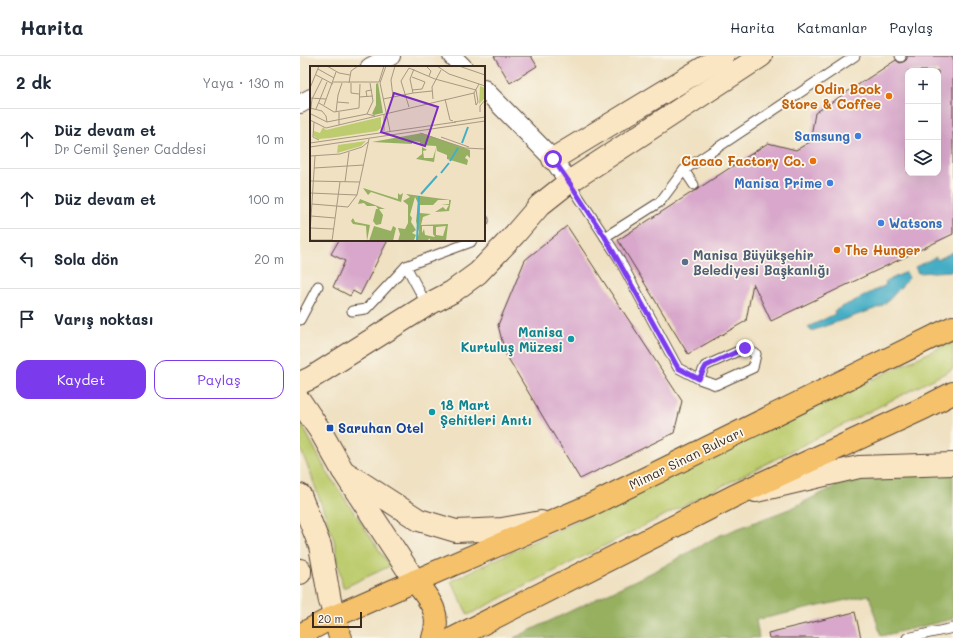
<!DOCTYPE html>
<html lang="tr">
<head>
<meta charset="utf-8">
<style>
  body { margin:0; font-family:Mali,sans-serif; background:#f6f6f7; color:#1f2937 }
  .controls { position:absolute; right:12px; top:12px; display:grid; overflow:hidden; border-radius:8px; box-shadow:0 4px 16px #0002 }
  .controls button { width:36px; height:36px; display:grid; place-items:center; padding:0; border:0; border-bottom:1px solid #e0e1e3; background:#fff; color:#1f2937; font:20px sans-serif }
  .scale { position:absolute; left:12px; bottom:10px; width:50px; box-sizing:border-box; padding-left:4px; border:2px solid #3b2a1e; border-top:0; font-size:11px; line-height:14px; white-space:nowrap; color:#3b2a1e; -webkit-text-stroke:3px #fbf7ec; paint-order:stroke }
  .stop { position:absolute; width:12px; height:12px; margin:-9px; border:3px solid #7c3aed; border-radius:50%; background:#fff }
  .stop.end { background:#7c3aed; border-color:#fff; box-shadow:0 1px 4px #0008 }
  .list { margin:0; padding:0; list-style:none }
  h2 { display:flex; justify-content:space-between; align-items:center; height:52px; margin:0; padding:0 16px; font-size:17px }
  h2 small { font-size:13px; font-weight:400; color:#747a83 }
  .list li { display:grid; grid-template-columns:26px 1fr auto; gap:12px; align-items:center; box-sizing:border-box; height:60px; padding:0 16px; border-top:1px solid #e0e1e3 }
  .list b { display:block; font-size:15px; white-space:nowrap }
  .list p { margin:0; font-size:13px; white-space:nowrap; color:#747a83 }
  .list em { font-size:13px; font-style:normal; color:#747a83 }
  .actions { display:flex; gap:8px; padding:12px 16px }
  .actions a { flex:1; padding:9px 0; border:1px solid #7c3aed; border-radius:12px; text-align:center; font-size:14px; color:#7c3aed }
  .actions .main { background:#7c3aed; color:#fff }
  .icon { flex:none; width:22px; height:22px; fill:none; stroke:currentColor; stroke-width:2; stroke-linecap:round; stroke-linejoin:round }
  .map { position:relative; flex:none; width:653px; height:582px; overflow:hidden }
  header { display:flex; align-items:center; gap:24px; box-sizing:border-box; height:56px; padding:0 20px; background:#fff; border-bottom:1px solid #e0e1e3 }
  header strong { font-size:19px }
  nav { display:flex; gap:22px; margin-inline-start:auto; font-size:14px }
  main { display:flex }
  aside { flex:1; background:#fff }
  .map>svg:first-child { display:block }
</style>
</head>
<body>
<header>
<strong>Harita</strong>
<nav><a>Harita</a><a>Katmanlar</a><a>Paylaş</a></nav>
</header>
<main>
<aside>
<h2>2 dk<small>Yaya · 130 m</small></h2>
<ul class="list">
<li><svg class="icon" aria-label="ahead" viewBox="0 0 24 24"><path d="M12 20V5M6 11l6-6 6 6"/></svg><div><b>Düz devam et</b><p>Dr Cemil Şener Caddesi</p></div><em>10 m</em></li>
<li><svg class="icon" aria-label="ahead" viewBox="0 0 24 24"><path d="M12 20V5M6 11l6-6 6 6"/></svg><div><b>Düz devam et</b></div><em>100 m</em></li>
<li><svg class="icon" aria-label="left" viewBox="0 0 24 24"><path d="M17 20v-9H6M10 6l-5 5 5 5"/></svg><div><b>Sola dön</b></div><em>20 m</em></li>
<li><svg class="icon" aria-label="arrive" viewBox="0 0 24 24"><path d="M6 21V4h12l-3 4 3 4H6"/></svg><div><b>Varış noktası</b></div></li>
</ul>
<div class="actions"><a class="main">Kaydet</a><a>Paylaş</a></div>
</aside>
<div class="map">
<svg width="653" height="582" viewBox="0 0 653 582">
  <rect width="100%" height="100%" fill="#fbf7ec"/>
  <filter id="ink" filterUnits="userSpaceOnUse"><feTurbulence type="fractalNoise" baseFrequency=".025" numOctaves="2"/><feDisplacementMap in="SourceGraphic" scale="8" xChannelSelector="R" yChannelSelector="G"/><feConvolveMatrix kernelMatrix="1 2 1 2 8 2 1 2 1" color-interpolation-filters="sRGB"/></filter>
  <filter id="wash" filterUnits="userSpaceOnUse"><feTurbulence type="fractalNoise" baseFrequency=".012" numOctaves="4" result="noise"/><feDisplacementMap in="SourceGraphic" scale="16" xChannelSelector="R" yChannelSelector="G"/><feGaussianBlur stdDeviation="0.9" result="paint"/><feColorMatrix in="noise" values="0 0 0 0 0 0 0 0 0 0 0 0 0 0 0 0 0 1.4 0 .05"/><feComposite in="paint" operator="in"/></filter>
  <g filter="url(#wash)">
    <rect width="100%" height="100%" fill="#efe1c2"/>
    <!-- green -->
    <g fill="#bdcc6e" stroke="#7c7b46">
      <polygon points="653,285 653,313 168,559 151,525"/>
      <polygon points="0,365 27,416 90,510 43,532 34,484 10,416 0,392"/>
    </g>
    <!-- forest -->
    <polygon fill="#96b061" stroke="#686d40" points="653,418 653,563 581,580 569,539 456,564 459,582 214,582 359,513 418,480 492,452 550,423 618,419"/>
    <!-- water -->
    <g fill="#45adc5" stroke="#406c72">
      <polygon points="653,196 653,214 651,215 618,217 615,211 636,201 637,204"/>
      <polygon points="606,216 609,222 588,245 580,251 511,275 508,271 535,258 534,255 586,229 585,226"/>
    </g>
    <g id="blocks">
      <!-- building -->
      <g fill="#d8a7cb" fill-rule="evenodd">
        <polygon points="194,0 231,0 237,10 210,27"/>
        <path d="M 607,0 L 653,0 L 653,178 L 471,265 L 453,227 L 446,265 L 388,298 L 318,184 L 394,135 L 397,134 L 399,132 L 468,87 L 496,94 L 510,86 L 515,57 L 596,4 L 600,7 L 605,5 L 607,3 ZM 608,15 L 638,15 L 638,117 L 608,117 Z"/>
        <polygon points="267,170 382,345 374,377 280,423 205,297 198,269 225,204"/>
        <polygon points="39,184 88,184 60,239 53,235 50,240 33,231 45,205 31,198"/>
        <polygon points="555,556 561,582 469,582 468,577"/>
      </g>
    </g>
  </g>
  <g filter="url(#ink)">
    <use href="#blocks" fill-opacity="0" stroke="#564537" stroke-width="1"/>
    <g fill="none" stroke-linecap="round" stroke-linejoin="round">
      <!-- lane casing -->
      <g stroke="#564537" stroke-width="11">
        <g id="lane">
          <polyline points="600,0 601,1"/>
          <polyline points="384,114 394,129"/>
          <polyline points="269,126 305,181 318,201 378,312 399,323 416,329 453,312 456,298 445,292 405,310 399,323"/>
          <polyline points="184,164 184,165"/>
          <polyline points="305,181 360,146 384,114 555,0"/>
          <polyline points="106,210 127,249"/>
          <polyline points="52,255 66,253 106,210 171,186 172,184"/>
          <polyline points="0,264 18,230"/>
          <polyline points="607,582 653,572"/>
        </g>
      </g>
      <!-- street casing -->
      <g stroke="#564537" stroke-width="20">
        <g id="street">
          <polyline points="152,0 163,11"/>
          <polyline points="70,11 91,0"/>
          <polyline points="184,33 253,103 269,126"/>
          <polyline points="0,48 11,42"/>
        </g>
      </g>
      <!-- secondary casing -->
      <g stroke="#564537" stroke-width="24">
        <g id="secondary">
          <polyline points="253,103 423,0"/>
          <polyline points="0,327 11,322 127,249 152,236 178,217 215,178 240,149 269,126 461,0"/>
          <polyline points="0,345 21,376 43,415 115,525"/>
          <polyline points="43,415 119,464 156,475 202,473 241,466"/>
          <polyline points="456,435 559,411 653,408"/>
          <polyline points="0,439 20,490 30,545 35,560"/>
          <polyline points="0,514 0,517"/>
        </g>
      </g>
      <!-- highway casing -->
      <g stroke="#564537" stroke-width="24">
        <g id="highway">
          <path d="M 115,525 C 129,543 142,557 133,582"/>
          <polyline points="35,560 39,578 41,582"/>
          <polyline points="0,579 35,560 115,525 293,448 653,271"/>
          <polyline points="154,582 434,440 624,352 653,337"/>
        </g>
      </g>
      <!-- lane -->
      <use href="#lane" stroke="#fff" stroke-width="9"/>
      <!-- street -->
      <use href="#street" stroke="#fff" stroke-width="18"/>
      <!-- secondary -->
      <use href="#secondary" stroke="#fbe6c4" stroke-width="22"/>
      <!-- highway -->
      <use href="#highway" stroke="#f5c16b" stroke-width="22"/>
    </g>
  </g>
  <g fill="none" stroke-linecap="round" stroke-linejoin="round" filter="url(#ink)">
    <!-- route -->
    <polyline stroke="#7c3aed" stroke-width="5" points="253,103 269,126 305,181 378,312 399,323 406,310 445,292"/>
  </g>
  <!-- markers -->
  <g fill="#e8710a" stroke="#fbf7ec" stroke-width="1.5">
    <circle cx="589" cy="40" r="4"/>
    <circle cx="513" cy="105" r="4"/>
    <circle cx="537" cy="194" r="4"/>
  </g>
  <g fill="#3f7fe0" stroke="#fbf7ec" stroke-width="1.5">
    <circle cx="558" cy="80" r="4"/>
    <circle cx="530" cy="127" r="4"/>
    <circle cx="581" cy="167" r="4"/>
  </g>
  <circle fill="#5c6f8a" stroke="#fbf7ec" stroke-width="1.5" cx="385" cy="206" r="4"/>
  <g fill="#0f9aa8" stroke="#fbf7ec" stroke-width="1.5">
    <circle cx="271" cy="283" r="4"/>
    <circle cx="132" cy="356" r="4"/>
  </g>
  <rect fill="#1a4fb4" stroke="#fbf7ec" stroke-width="1.5" x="26" y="368" width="8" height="8" rx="2"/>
  <g text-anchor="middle" stroke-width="3.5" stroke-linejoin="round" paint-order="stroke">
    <!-- food labels -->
    <g font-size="13" font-weight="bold" fill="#c56008" stroke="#fbf7ec" text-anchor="end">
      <text x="581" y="38">Odin Book<tspan x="581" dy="15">Store &amp; Coffee</tspan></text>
      <text x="505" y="110">Cacao Factory Co.</text>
      <text x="545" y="199" text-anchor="start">The Hunger</text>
    </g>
    <!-- shop labels -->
    <g font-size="13" font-weight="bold" fill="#366cbe" stroke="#fbf7ec" text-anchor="end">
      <text x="550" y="85">Samsung</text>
      <text x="522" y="132">Manisa Prime</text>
      <text x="589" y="172" text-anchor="start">Watsons</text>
    </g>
    <!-- service labels -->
    <g font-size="13" font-weight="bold" fill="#4e5e75" stroke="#fbf7ec" text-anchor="start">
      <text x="393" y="204">Manisa Büyükşehir<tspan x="393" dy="15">Belediyesi Başkanlığı</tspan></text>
    </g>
    <!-- culture labels -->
    <g font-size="13" font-weight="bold" fill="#0d838f" stroke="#fbf7ec" text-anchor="end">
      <text x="263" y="281">Manisa<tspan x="263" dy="15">Kurtuluş Müzesi</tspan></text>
      <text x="140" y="354" text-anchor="start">18 Mart<tspan x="140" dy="15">Şehitleri Anıtı</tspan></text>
    </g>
    <!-- transit labels -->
    <g font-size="13" font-weight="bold" fill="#164399" stroke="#fbf7ec" text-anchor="start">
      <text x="38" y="377">Saruhan Otel</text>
    </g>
    <!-- street labels -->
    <g font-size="13" fill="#3b2a1e" stroke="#fbf7ec">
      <text transform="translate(386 402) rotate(-26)" y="5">Mimar Sinan Bulvarı</text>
    </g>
  </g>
  <!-- overview -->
  <g transform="translate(10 10)">
    <rect width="175" height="175" fill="#efe1c2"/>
    <path d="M 170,20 L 175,22 L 175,32 L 169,38 ZM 71,51 L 71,62 L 67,65 L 20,72 L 8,73 L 4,70 L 4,65 L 10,67 L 13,61 L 16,64 ZM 56,75 L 51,80 L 27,87 L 28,79 Z" fill="#bdcc6e"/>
    <path d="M 68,17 L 73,47 L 64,49 L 62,48 L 66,39 L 66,18 ZM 112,67 L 160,84 L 160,92 L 157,89 L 155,92 L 158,94 L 157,99 L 137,93 L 137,89 L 127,85 L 126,80 L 110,79 L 110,76 L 102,75 L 102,78 L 62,76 ZM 112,81 L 117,84 L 113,85 L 114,92 L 123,92 L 126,82 L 124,96 L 106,93 L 112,88 ZM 53,122 L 88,133 L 88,127 L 90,129 L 93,127 L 91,136 L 61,126 L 58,129 ZM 96,128 L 141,134 L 139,145 L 125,146 L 133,141 L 136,144 L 139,139 L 131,138 L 139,138 L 139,134 L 128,134 L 123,139 L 110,139 L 110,147 L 121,148 L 113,151 L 111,159 L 138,158 L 136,175 L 121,175 L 119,172 L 118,175 L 107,175 L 109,166 L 106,155 L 108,137 L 105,131 L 100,149 L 102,152 L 101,156 L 106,164 L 102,167 L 106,169 L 104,174 L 88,175 L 90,168 L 88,162 L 95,163 L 98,157 L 98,139 L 93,135 L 100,131 ZM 112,160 L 123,160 L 123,168 L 125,171 L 115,169 L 114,163 L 112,167 ZM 136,160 L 133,170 L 126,169 L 126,161 ZM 50,133 L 75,143 L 69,143 L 73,149 L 71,158 L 66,159 L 63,155 L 66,143 L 68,143 L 66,140 L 57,140 L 54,137 L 48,138 ZM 43,152 L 45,156 L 60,159 L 57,175 L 56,160 L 43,158 L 41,155 ZM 64,160 L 81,165 L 83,160 L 86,162 L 83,175 L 59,175 Z" fill="#96b061" fill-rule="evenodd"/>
    <path fill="none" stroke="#45adc5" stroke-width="2" d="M 152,77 L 158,61M 140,95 L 148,82M 131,107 L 139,97M 111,128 L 127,110M 107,175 L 109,130"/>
    <path fill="none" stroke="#a79880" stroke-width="1" d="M 17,0 L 29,7 L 40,9M 76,0 L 70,17 L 80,65M 116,0 L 121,5 L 119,10M 127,0 L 139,8 L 175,20M 149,0 L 175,9M 8,3 L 24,12M 6,9 L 23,18M 23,16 L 69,16 L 74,0M 39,17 L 41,5 L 48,0M 41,17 L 41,27 L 49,28M 0,22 L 9,0M 102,24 L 112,23 L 115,16 L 102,11M 103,27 L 122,25M 49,31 L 63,30M 57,31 L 56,25 L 62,24M 83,31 L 81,14 L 85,0M 0,32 L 16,33M 73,33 L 103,27 L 100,13 L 104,3M 123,33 L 122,21 L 131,4M 135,33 L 140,54 L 143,55M 27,36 L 39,37M 9,37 L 24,46 L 49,42 L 50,18M 14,39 L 26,6M 166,39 L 164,27 L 169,18M 99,41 L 91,15 L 99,2 L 125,13 L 166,24 L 168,36 L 166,39M 0,42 L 12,45 L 16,50 L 17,56M 6,43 L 17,16M 26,46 L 28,29 L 32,17M 170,46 L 170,40 L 175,34M 1,48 L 17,56 L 57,48 L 65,50M 57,48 L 63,35 L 60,17M 74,48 L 74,65M 0,50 L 2,33 L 12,13M 0,54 L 16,62 L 164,27M 4,56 L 3,71 L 9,74M 144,56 L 175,51M 29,59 L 29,46M 110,67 L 155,82 L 175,83M 131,71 L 159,81M 0,77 L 146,56M 0,81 L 175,55M 0,90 L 30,88 L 52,81 L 58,76M 4,102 L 54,99M 0,115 L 50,116M 35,116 L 39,86M 0,127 L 47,129M 2,138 L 38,141M 38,141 L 47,129 L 59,73M 1,150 L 25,152M 0,162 L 24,163M 0,167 L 5,90M 0,174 L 22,174M 22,175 L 30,116"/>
    <path fill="#7b2cbf" fill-opacity="0.15" stroke="#7b2cbf" stroke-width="2" d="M 84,27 L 128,41 L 115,80 L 71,66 Z"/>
    <rect width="175" height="175" fill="none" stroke="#3b2a1e" stroke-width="2"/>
  </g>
</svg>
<div class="controls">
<button>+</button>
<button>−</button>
<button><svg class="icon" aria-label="layers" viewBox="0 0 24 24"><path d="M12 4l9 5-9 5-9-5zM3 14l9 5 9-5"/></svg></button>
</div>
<div class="scale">20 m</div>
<div class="stop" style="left:253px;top:103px"></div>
<div class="stop end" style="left:445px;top:292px"></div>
</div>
</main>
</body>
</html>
